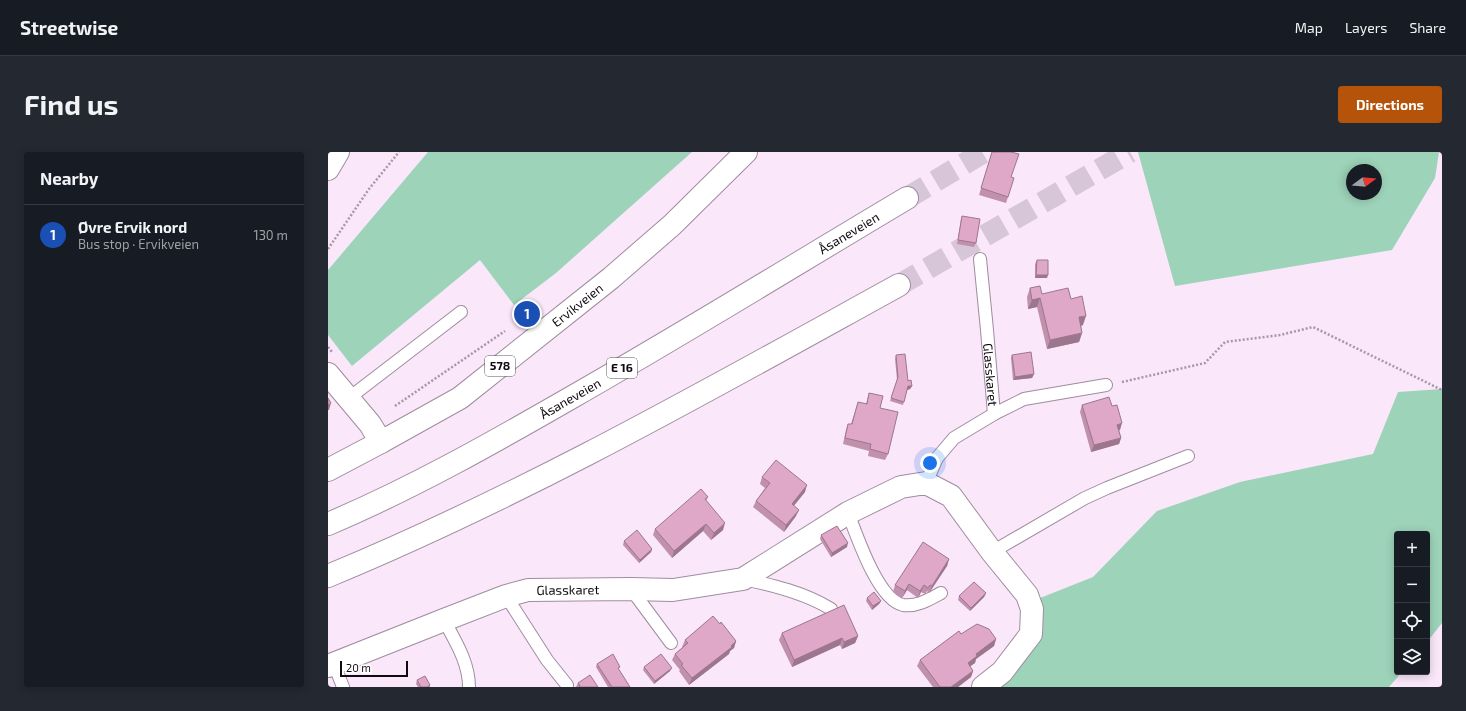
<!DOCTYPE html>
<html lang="en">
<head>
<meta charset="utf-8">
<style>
  body { margin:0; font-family:"Exo 2",sans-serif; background:#242831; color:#f1f3f6 }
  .controls { position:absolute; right:12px; bottom:12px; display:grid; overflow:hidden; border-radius:4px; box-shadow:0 2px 10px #0003 }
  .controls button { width:36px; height:36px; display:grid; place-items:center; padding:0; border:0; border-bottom:1px solid #363941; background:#171b24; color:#f1f3f6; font:20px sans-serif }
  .compass { position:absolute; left:1018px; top:12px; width:36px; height:36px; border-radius:50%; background:#171b24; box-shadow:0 2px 10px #0003; rotate:74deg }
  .scale { position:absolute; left:12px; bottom:10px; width:68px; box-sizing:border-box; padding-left:4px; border:2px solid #100a10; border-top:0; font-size:11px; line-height:14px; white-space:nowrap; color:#100a10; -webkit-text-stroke:3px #fff; paint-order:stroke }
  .you { position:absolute; left:602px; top:311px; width:14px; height:14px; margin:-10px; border:3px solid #fff; border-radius:50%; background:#1a73e8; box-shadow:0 0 0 6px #1a73e833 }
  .badge { display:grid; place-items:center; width:26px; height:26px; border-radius:50%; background:#b45309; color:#fff; font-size:13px; font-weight:700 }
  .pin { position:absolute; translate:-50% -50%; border:2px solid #fff; box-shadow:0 1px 4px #0006 }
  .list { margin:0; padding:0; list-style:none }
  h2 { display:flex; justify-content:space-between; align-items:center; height:52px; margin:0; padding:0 16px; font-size:17px }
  h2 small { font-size:13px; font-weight:400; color:#9ea1a6 }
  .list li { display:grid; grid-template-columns:26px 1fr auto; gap:12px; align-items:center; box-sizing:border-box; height:60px; padding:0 16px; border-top:1px solid #363941 }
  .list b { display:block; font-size:15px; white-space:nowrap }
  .list p { margin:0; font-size:13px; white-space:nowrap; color:#9ea1a6 }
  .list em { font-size:13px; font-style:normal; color:#9ea1a6 }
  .icon { flex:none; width:22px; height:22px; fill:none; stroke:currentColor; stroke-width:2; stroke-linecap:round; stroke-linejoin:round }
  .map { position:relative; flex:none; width:1114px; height:535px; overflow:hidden; border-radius:4px }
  header { display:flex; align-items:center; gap:24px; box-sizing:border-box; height:56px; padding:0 20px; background:#171b24; border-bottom:1px solid #363941 }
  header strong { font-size:19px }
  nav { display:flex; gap:22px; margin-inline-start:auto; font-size:14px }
  .intro { display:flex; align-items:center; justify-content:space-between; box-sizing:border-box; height:96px; padding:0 24px }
  h1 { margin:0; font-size:28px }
  .button { padding:10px 18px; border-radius:4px; background:#b45309; color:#fff; font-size:14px; font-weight:700 }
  main { display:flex; gap:24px; padding:0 24px }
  aside { flex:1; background:#171b24; border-radius:4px; box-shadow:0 2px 10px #0003 }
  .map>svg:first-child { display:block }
</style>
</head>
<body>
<header>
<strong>Streetwise</strong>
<nav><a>Map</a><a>Layers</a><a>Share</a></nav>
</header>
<div class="intro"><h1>Find us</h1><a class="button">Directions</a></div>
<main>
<aside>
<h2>Nearby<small></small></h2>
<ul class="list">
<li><span class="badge" style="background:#1a4fb4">1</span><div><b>Øvre Ervik nord</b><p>Bus stop · Ervikveien</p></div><em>130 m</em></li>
</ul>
</aside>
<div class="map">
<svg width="1114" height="535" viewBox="0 0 1114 535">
  <rect width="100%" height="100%" fill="#fae7fa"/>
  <!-- green -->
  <g fill="#9dd3b9" fill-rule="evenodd">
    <polygon points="100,0 364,0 228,121 186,153 152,108 24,214 0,183 0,118"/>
    <path d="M 810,0 L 1111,0 L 1107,26 L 1064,98 L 847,134 ZM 1024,18 L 1048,18 L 1048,42 L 1024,42 Z"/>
    <polygon points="1114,237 1114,471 1099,490 1099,382 1069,382 1069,520 1074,520 1061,535 664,535 699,502 702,450 765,425 829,359 912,330 1045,302 1070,240"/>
  </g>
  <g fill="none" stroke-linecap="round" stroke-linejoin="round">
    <!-- highway-tunnel -->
    <g stroke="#d7c6d7" stroke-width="22" stroke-dasharray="22 11" stroke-linecap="butt">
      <polyline points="579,46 656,0"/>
      <polyline points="571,133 802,0"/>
    </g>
    <!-- lane casing -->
    <g stroke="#9f8d9f" stroke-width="14">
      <g id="lane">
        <path id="s1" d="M 652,107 L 659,178 L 666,262"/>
        <polyline points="21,246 133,160"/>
        <polyline points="598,331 609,306 626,286 666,262 696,247 778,233"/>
        <path d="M 520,361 C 529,384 550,448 575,453 C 589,455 602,447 613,441"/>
        <polyline points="664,400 757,346 779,336 860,304"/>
        <path d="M 415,427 C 445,433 477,441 503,457"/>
        <polyline points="303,437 343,491"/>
        <polyline points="178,444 219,508 239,533"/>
        <path d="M 116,468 C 127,489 141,510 141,535"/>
        <polyline points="6,512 15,535"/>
      </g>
    </g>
    <!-- street casing -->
    <g stroke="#9f8d9f" stroke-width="24">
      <g id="street">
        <polyline points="0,17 10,0"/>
        <polyline points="0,222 42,272 53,290"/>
        <path id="s2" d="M 0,514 L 116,468 L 178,444 L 200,438 L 303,437 L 345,438 L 415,427 L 520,361 L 573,335 L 598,331 L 623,344 L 664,400 L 699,443 L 704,457 L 703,482 L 674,520 L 655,535"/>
      </g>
    </g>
    <!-- primary casing -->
    <g stroke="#9f8d9f" stroke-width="24">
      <g id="primary">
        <path id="s3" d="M 0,318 L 53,290 L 132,246 L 283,126 L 344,73 L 418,0"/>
      </g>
    </g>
    <!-- highway casing -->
    <g stroke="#9f8d9f" stroke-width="24">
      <g id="highway">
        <path id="s4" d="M 0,372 C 85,336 166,290 246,244 C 358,180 468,112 579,46"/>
        <path d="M 0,424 C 198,342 384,236 571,133"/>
      </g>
    </g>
    <!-- path -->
    <g stroke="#a697a6" stroke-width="2.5" stroke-dasharray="2 2" stroke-linecap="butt">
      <polyline points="0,97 41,37 71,0"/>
      <polyline points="0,195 4,200"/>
      <polyline points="794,230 877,211 897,190 952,183 985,175 1114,238"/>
      <polyline points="67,254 177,179"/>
    </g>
    <!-- lane -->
    <use href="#lane" stroke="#fff" stroke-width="12"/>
    <!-- street -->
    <use href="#street" stroke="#fff" stroke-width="22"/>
    <!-- primary -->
    <use href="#primary" stroke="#fff" stroke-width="22"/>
    <!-- highway -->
    <use href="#highway" stroke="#fff" stroke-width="22"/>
  </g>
  <!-- wall -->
  <g fill="#c090ac">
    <polygon points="664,0 680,45 678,51 651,43"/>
    <polygon points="634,64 648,91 646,95 629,92 633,67"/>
    <polygon points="709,108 719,126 707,126 707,112"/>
    <polygon points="702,136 714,142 743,147 755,173 753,174 754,181 751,190 719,197 709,155 700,157 699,145"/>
    <polygon points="568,203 580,229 584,234 582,237 579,238 575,253 562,249 569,228 567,207"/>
    <polygon points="684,203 706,222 704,226 685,228 683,206"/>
    <polygon points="541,241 552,256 560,302 557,308 540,304 541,299 515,292 518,278 520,272 523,272 530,250 538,252"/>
    <polygon points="754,253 784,254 792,278 791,278 793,286 791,292 763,300 752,260"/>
    <polygon points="434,325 477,340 466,354 468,364 456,380 425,355 428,349 437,336 432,332"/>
    <polygon points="380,345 378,349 395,378 383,388 375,379 344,406 325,383 327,377"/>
    <polygon points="493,383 519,395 503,405 492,387"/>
    <polygon points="296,389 324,397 323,400 311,411 295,393"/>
    <polygon points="621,407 619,414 601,441 599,439 597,442 593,440 590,446 579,438 574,446 565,440 567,433"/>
    <polygon points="658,441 656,445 642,459 630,448 631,444"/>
    <polygon points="539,446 553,449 551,452 544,458 538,449"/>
    <polygon points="392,472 408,489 406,496 402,499 401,502 361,533 351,519 352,518 344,508 347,502 355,495 354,495 357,488"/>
    <polygon points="454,481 530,484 527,491 514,497 512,493 464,515 451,488"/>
    <polygon points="633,482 668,487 666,494 648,507 647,511 642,514 645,519 643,525 630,535 605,535 589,514 592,508"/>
    <polygon points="269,512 291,518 302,535 280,535 268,515"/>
    <polygon points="316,515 342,519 326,532 315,518"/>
    <polygon points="89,528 102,533 102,535 90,535 88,532"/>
    <polygon points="250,531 270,535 248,535"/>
  </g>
  <!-- shaded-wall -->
  <g fill="#9c768c">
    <polygon points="708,123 720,123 719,126 707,126"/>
    <polygon points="712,146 709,155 700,157 704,148"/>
    <polygon points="758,164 755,173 747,175 751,165"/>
    <polygon points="754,181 751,190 719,197 722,188"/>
    <polygon points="706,222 704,226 685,228 687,225"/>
    <polygon points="580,234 584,234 582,237 579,238"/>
    <polygon points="3,251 1,258 0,258 0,253"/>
    <polygon points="794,271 792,278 787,279 789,273"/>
    <polygon points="793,286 791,292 763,300 766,293"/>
    <polygon points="479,333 477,340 461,359 464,352"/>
    <polygon points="471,358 468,364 456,380 458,373"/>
    <polygon points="397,371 395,378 383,388 386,381"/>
    <polygon points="378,372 375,379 344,406 346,399"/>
    <polygon points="520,391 519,395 503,405 504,401"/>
    <polygon points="324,397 323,400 311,411 312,408"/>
    <polygon points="621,407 619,414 601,441 604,434"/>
    <polygon points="581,432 579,438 574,446 577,439"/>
    <polygon points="596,433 593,440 590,446 592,439"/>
    <polygon points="658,441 656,445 642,459 643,456"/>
    <polygon points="553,449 551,452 544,458 545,454"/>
    <polygon points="530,484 527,491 514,497 516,490"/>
    <polygon points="514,486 512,493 464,515 466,508"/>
    <polygon points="668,487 666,494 648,507 647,511 637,518 640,511 648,502"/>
    <polygon points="408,489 406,496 402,499 401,502 361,533 364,526"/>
    <polygon points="344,516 342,519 326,532 327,529"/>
    <polygon points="645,519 643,525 630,535 623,535"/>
  </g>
  <!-- building -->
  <g fill="#dfa8c8" stroke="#9c768c">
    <polygon points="664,0 683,0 691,2 683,25 686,26 680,45 653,36"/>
    <polygon points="634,64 652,67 648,91 630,88"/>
    <polygon points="709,108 720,108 720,123 708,123"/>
    <polygon points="712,134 714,142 740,136 743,147 754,144 758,164 751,165 754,181 722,188 712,146 704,148 702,136"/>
    <polygon points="703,200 706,222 687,225 684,203"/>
    <polygon points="577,202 580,229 583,228 584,234 580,234 576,250 563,246 570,225 568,203"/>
    <polygon points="541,241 555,244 552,256 570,260 560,302 542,297 543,292 517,286 520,272 524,272 530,250 539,252"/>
    <polygon points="781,245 784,254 789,253 794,271 789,273 793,286 766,293 754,253"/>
    <polygon points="0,246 3,251 0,253"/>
    <polygon points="448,308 479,333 464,352 471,358 458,373 428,349 442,331 434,325"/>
    <polygon points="373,337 380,345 377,347 397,371 386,381 378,372 346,399 327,377"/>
    <polygon points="509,374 520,391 504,401 493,383"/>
    <polygon points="309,378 324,397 312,408 296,389"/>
    <polygon points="595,390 621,407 604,434 602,433 600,436 596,433 592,439 581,432 577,439 567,433"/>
    <polygon points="646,430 658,441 643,456 631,444"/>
    <polygon points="546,440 553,449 545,454 539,446"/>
    <polygon points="516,453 530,484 516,490 514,486 466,508 454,481"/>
    <polygon points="385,464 392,472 393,470 408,489 403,494 404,495 364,526 353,513 355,512 347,502 360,491 357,488"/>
    <polygon points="649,472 661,477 668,487 648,502 649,504 640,511 645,519 623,535 612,535 592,508 631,479 633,482"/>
    <polygon points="285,502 292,515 290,516 302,535 284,535 269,512"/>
    <polygon points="333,502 344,516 327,529 316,515"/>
    <polygon points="262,523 270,535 251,535 252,534 250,531"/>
    <polygon points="97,524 102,533 99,535 93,535 89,528"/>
  </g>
  <g text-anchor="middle" stroke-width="3.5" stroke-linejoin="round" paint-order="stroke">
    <!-- shield labels -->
    <g fill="#fff" stroke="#585458" stroke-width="1">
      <rect x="157" y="204" width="30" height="20" rx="3"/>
      <rect x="279" y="206" width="30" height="20" rx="3"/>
    </g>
    <g font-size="12" font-weight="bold" fill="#100a10">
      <text x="172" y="218">578</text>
      <text x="294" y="220">E 16</text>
    </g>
    <!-- street labels -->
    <g font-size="13" fill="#100a10" stroke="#fff">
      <text dy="5" stroke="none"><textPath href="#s4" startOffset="597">Åsaneveien</textPath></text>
      <text dy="5" stroke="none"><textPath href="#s3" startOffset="300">Ervikveien</textPath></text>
      <text dy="5" stroke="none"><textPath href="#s1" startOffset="116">Glasskaret</textPath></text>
      <text dy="5" stroke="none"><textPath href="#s4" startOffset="273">Åsaneveien</textPath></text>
      <text dy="5" stroke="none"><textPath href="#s2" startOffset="254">Glasskaret</textPath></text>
    </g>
  </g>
</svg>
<div class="controls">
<button>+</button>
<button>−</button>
<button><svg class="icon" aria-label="locate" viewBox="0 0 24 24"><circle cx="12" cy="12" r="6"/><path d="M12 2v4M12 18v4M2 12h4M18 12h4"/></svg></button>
<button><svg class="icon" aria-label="layers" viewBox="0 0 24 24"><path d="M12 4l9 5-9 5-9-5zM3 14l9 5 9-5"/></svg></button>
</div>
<svg class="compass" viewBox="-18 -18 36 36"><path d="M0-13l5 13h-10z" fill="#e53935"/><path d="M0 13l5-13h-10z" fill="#9ea1a6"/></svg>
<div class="scale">20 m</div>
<div class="you"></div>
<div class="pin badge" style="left:199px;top:162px;background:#1a4fb4">1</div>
</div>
</main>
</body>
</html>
